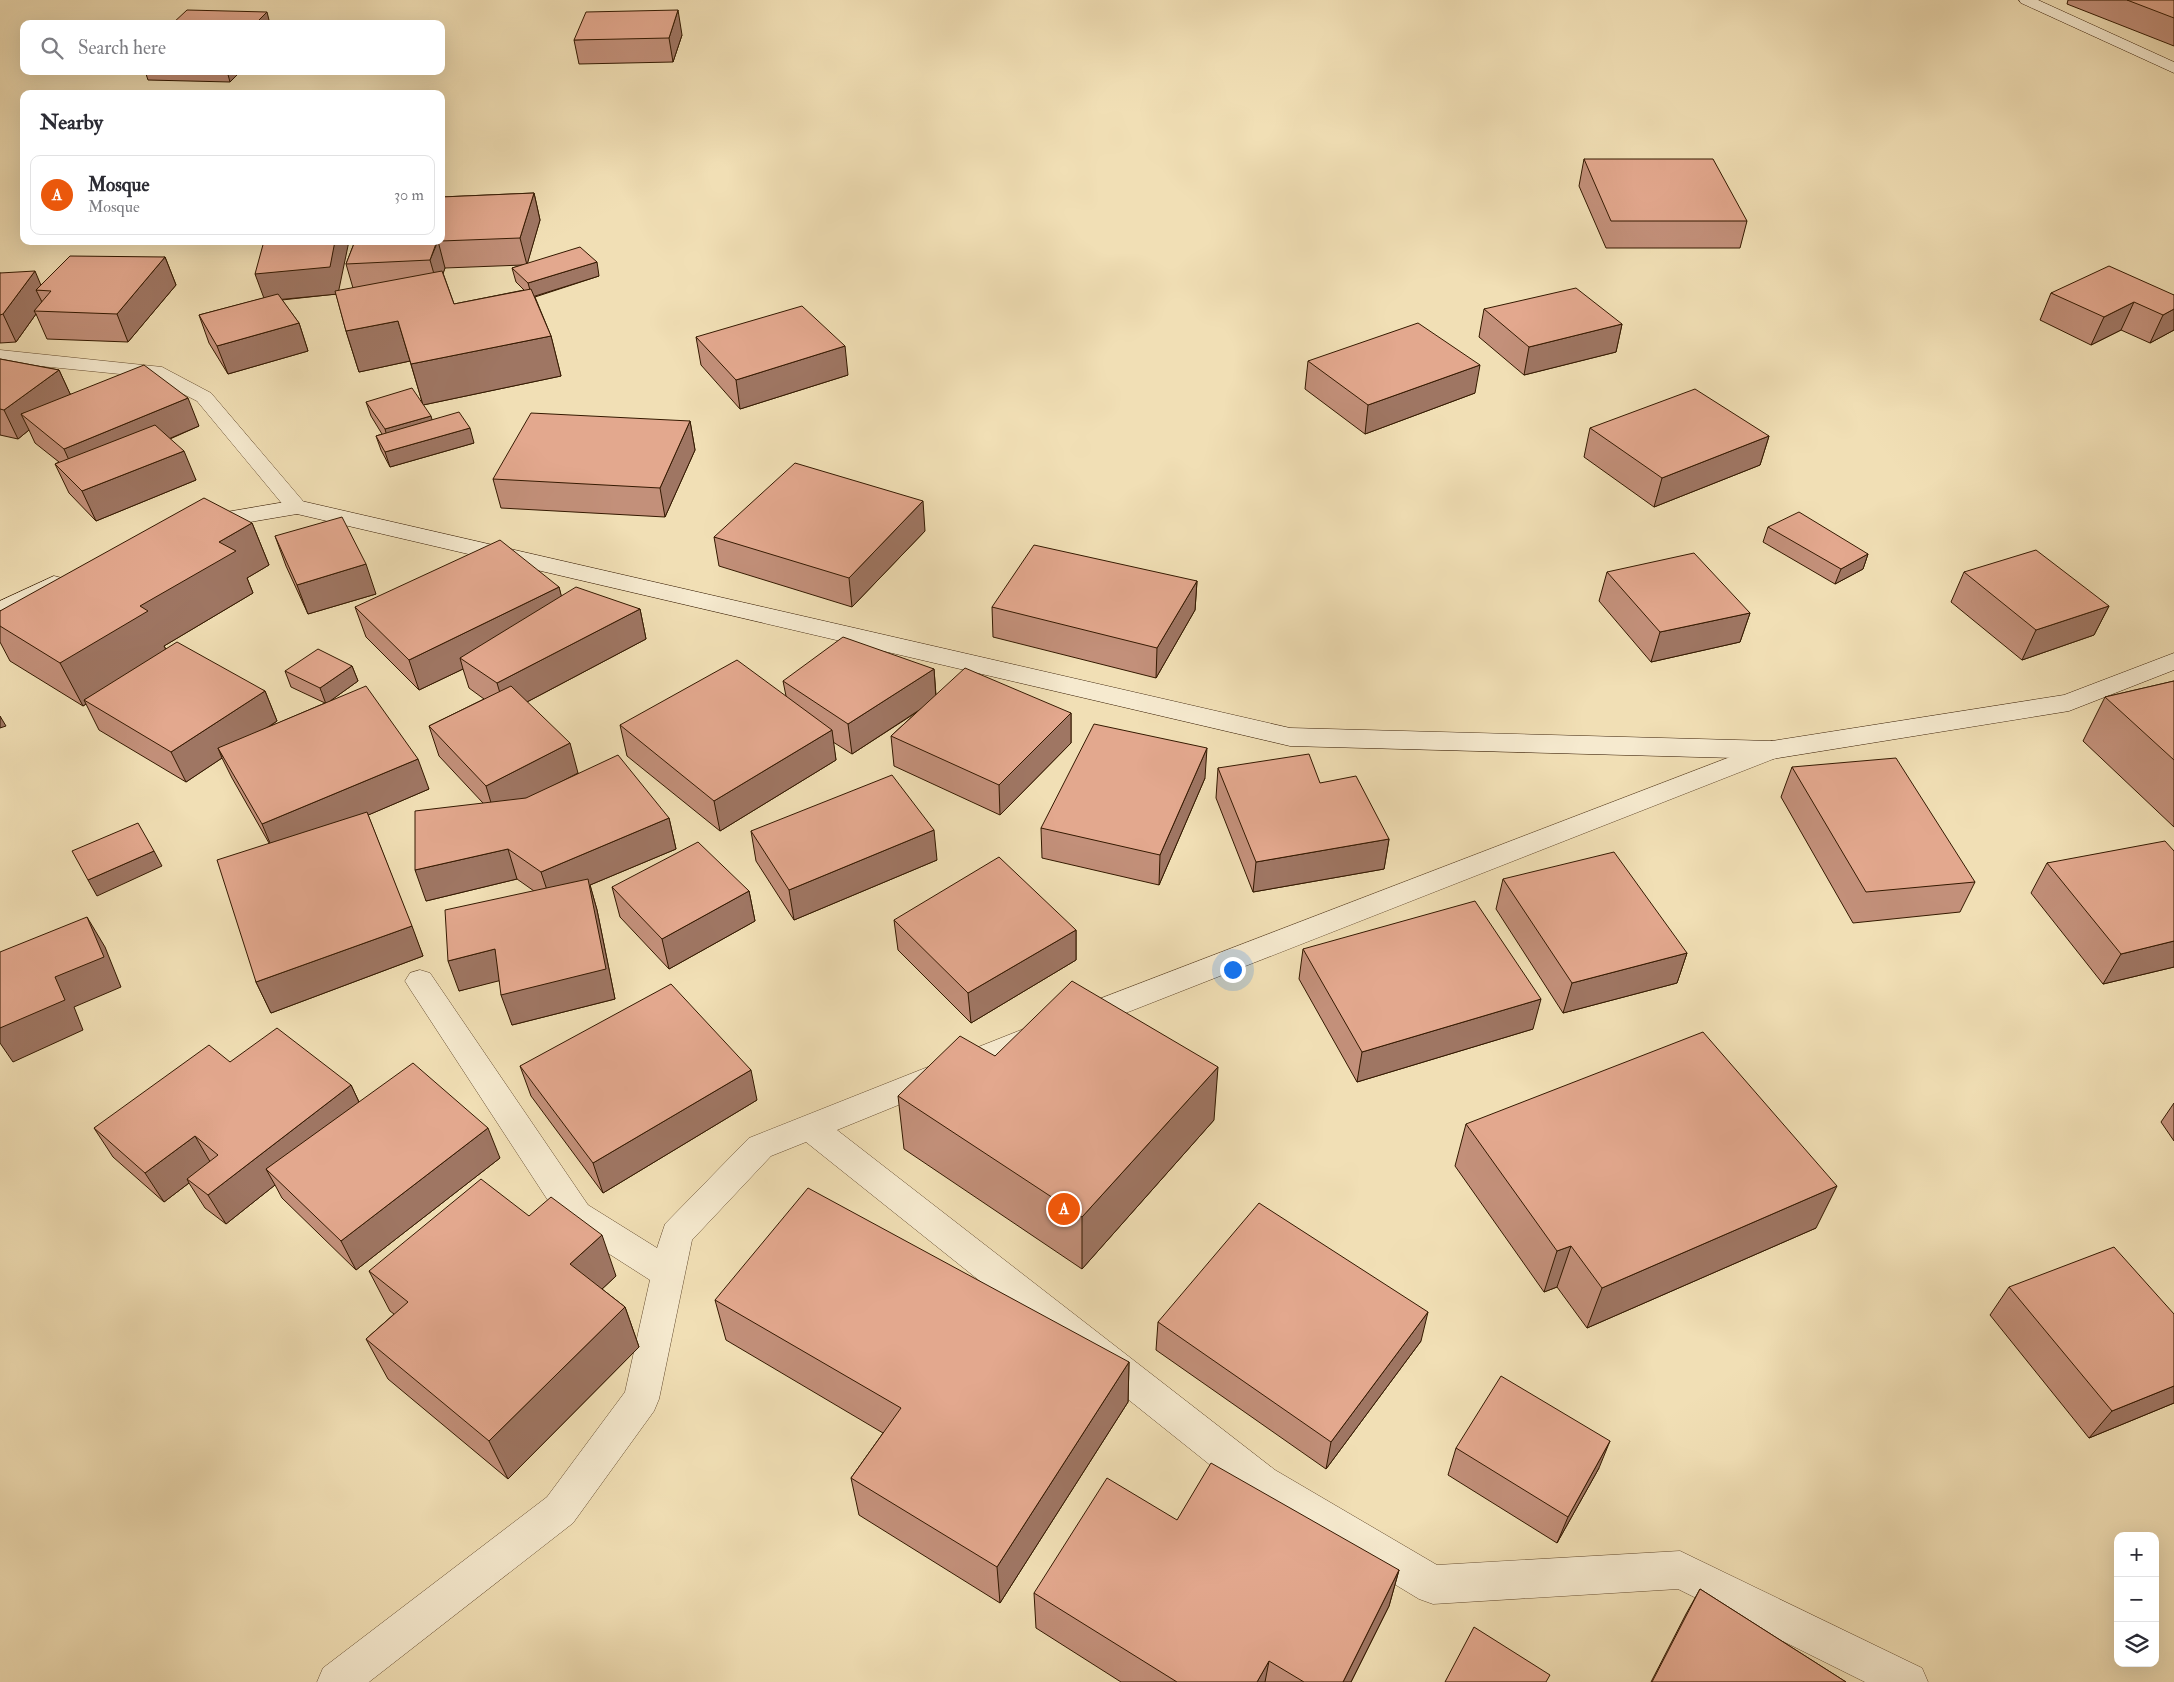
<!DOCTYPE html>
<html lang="en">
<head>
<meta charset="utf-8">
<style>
  body { margin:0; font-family:"IM FELL Double Pica",serif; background:#f2f2f3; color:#2b2b33 }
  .controls { position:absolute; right:15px; bottom:15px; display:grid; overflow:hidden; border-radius:10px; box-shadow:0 5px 20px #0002 }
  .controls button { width:45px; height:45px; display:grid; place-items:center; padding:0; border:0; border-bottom:1px solid #e1e1e2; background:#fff; color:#2b2b33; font:25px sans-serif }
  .you { position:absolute; left:1232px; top:969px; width:18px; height:18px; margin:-12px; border:4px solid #fff; border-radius:50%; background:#1a73e8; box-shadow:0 0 0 8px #1a73e833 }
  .badge { display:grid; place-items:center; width:32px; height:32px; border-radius:50%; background:#ea580c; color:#fff; font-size:16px; font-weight:700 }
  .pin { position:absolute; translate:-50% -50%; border:2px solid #fff; box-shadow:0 1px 5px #0006 }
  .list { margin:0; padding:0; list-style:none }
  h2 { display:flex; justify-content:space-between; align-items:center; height:65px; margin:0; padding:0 20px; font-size:21px }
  h2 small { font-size:16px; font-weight:400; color:#7c7c81 }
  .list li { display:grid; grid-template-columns:32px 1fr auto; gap:15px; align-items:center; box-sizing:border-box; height:80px; margin:0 10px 10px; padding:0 10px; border:1px solid #e1e1e2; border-radius:10px }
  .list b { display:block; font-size:19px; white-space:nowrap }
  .list p { margin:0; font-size:16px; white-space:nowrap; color:#7c7c81 }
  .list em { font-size:16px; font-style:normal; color:#7c7c81 }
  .icon { flex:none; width:28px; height:28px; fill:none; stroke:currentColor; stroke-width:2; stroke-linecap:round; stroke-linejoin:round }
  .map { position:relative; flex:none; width:2174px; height:1682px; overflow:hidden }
  .search { position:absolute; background:#fff; box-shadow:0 5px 20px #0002; left:20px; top:20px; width:425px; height:55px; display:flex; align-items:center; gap:12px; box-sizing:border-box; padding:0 18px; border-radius:10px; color:#7c7c81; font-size:19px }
  .panel { position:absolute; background:#fff; box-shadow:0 5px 20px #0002; left:20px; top:90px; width:425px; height:155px; border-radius:10px }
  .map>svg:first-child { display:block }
</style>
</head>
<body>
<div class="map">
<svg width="2174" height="1682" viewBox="0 0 2174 1682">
  <rect width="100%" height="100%" fill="#f1dfb5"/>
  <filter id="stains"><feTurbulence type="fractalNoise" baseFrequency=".004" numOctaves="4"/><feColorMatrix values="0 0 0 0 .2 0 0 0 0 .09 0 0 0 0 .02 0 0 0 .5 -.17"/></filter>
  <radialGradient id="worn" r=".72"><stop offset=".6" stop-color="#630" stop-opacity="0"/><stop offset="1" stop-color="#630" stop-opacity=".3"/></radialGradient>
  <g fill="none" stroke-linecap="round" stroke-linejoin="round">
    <!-- street casing -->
    <g stroke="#634a2d" stroke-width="1">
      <g id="street">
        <polygon points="0,350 162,367 211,393 308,507 305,512 297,514 289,512 197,401 150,377 0,362"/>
        <polygon points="1772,741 1781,744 1785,750 1781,756 1090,1027 1079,1031 1068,1027 1064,1019 1068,1011"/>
        <polygon points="420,970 430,973 588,1205 657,1248 665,1224 749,1138 1026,1028 1037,1024 1048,1028 1052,1036 1048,1044 837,1130 1275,1470 1437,1565 1680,1551 1922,1668 1928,1682 1865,1682 1678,1589 1433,1604 1419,1599 1249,1496 806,1142 771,1156 692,1240 659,1399 654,1411 573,1523 369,1682 317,1682 323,1668 547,1497 625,1392 650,1280 564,1225 410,989 405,981 410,973"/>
      </g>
    </g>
    <!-- secondary casing -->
    <g stroke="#341900" stroke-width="1">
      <g id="secondary">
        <polygon points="2019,0 2038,0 2174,62 2174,73 2021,3"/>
        <polygon points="297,500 1290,728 1772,741 2064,695 2174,653 2174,670 2069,711 1772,759 1290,746 297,514 203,530 195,528 192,523 195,518 203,516"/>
        <polygon points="54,576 62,578 66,583 62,588 0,617 0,601"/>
      </g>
    </g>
    <!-- street -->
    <use href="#street" fill="#f6eacf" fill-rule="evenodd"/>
    <!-- secondary -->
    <use href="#secondary" fill="#f6eacf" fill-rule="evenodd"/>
  </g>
  <!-- wall -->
  <g fill="#c3907a" stroke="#341900" fill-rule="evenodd">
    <polygon points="2068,0 2174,0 2174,46 2067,4"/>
    <polygon points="682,35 673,62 579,64 574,40"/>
    <polygon points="145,71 241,71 230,82 148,80"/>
    <polygon points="1584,159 1747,221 1740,248 1606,248 1579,186"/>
    <path d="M 534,193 L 540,220 L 527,264 L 599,276 L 535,297 L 551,336 L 561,376 L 423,405 L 410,361 L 359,372 L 346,331 L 336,294 L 282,300 L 299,323 L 308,351 L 228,374 L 209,343 L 199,315 L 264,298 L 339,291 L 353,288 L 346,264 L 355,241 L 441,241 L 441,197 ZM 523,265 L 512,268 L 516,282 L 524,290 L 454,304 L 443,273 L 445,268 Z"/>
    <polygon points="165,257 176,285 128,342 47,339 36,314 16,342 0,343 0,273 41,285"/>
    <polygon points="2051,293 2174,295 2174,330 2150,343 2121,330 2091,345 2040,320"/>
    <polygon points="1484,309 1622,324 1616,352 1524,375 1479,337"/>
    <polygon points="696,337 848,375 740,409 701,365"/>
    <polygon points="0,359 59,370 70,394 199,426 170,439 196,480 96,521 69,493 55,464 59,462 35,443 29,430 18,439 0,435"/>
    <polygon points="1308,361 1475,393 1365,434 1305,389"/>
    <polygon points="366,402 432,420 474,443 390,467 381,450 376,436 382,434 371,416"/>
    <polygon points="690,421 695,450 665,517 501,508 493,479"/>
    <polygon points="1590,428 1769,436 1760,465 1654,507 1584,457"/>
    <polygon points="252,523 269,565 247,578 253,593 164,646 166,649 265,691 277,721 269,727 325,703 291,687 285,671 352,666 358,681 330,701 429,789 368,815 423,956 271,1013 256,982 269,843 232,778 222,758 186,782 99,730 86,704 83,706 10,661 0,642 0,611"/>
    <polygon points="1768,527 1868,554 1863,569 1835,584 1763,542"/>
    <polygon points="925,531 852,607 719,566 714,537"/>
    <polygon points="275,536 376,594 308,614 286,566"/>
    <polygon points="1607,572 1750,613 1740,642 1651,662 1599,601"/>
    <polygon points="1964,572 2109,606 2094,635 2022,660 1951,602"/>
    <polygon points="1197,581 1195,610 1156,678 993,637 992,607"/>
    <polygon points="559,587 561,596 640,609 646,639 527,702 578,773 570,778 669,818 676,849 590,885 597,910 615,999 512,1025 499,980 459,991 534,891 517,879 426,901 483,803 439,756 429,726 484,699 469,688 463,669 419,690 366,637 355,607"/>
    <polygon points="934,669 936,695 1071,713 1071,743 1000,815 894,766 891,736 917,712 852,754 833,742 836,760 720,831 627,756 620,725 786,696 783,681"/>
    <polygon points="2174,681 2174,827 2083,741 2105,697"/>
    <polygon points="1792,767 1975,882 1960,912 1853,923 1781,797"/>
    <polygon points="1218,768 1320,783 1389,839 1384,869 1253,892 1216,798"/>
    <polygon points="1205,778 1159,885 1042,858 1041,828"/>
    <polygon points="751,831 937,860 794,920 756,861"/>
    <polygon points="2174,851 2174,967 2103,984 2031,893 2047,863"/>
    <polygon points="1503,879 1687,953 1677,983 1563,1013 1496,909"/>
    <polygon points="612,887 749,891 755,921 669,969 620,917"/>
    <polygon points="894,920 1076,930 1076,960 971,1023 898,950"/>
    <polygon points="1303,949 1533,1029 1357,1082 1299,979"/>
    <polygon points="995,1056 1214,1120 1082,1269 904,1149 898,1096"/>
    <polygon points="230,1062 351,1085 359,1102 500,1158 356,1270 282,1198 275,1185 226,1224 205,1208 189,1183 164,1202 113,1157 94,1128"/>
    <polygon points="520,1066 757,1100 603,1193 531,1096"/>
    <polygon points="2174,1103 2174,1141 2161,1122"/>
    <polygon points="1466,1124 1816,1228 1587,1328 1557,1287 1544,1292 1455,1166"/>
    <polygon points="529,1216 616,1276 602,1289 625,1307 639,1347 508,1479 388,1379 366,1339 394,1314 390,1311 369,1271"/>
    <polygon points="2009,1287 2174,1403 2089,1438 1990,1315"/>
    <polygon points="715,1300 1129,1362 1128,1402 1000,1603 859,1515 851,1478 883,1433 726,1340"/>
    <polygon points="1158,1322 1421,1341 1326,1469 1156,1350"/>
    <polygon points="1456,1448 1599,1468 1557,1543 1448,1475"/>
    <polygon points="1177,1520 1399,1570 1389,1606 1351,1682 1121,1682 1036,1628 1034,1593"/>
    <polygon points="1700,1589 1846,1682 1651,1682 1686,1614"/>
  </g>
  <!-- shaded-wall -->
  <g fill="#9f7663" stroke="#341900">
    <polygon points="678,10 682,35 673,62 669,38"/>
    <polygon points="267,12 270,24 255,24"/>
    <polygon points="227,71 241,71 230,82"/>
    <polygon points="534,193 540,220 527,265 520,238"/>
    <polygon points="335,241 349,241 338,294 265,301 255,274"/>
    <polygon points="438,241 445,268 438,288 430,260"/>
    <polygon points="165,257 176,285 128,342 117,314"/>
    <polygon points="597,262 599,276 532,297 528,283"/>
    <polygon points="35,271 43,290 36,290 43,304 34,311 36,314 16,342 3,314"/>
    <polygon points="2134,302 2121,330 2091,345 2104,317"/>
    <polygon points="2174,309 2174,330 2150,343 2163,315"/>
    <polygon points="398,321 410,361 359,372 346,331"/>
    <polygon points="299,323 308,351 228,374 217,346"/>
    <polygon points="1622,324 1616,352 1524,375 1529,347"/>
    <polygon points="551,336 561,376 423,405 411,364"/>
    <polygon points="845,346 848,375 740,409 736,380"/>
    <polygon points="1480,365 1475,393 1365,434 1368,405"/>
    <polygon points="59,370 72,398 21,414 29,430 18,439 4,410"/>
    <polygon points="188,398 199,426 77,478 64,449"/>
    <polygon points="431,416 435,430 389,444 385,429"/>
    <polygon points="690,421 695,450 665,517 660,488"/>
    <polygon points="470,428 474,443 390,467 385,452"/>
    <polygon points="1769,436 1760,465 1654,507 1662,478"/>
    <polygon points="184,451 196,480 96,521 82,491"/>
    <polygon points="923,501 925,531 852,607 849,578"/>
    <polygon points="252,523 269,565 247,578 253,593 164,646 168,654 84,700 86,704 83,706 60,663 219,542"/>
    <polygon points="1868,554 1863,569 1835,584 1841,569"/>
    <polygon points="366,564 376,594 308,614 297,585"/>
    <polygon points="1197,581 1195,610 1156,678 1157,648"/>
    <polygon points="559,587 567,617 460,658 463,669 419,690 409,660"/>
    <polygon points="2109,606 2094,635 2022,660 2036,630"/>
    <polygon points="640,609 646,639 506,713 497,683"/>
    <polygon points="1750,613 1740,642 1651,662 1660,632"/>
    <polygon points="352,666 358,681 326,704 320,688"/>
    <polygon points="934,669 936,699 852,754 848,724"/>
    <polygon points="265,691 277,721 223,757 218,748 222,758 186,782 171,752"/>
    <polygon points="1071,713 1071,743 1000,815 999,785"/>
    <polygon points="0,716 6,726 0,728"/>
    <polygon points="832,730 836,760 720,831 714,801"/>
    <polygon points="570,743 578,773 495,816 486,786"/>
    <polygon points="1207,748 1205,778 1159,885 1160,855"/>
    <polygon points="418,759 429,789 275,855 262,824"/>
    <polygon points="669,818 676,849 590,885 597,910 615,999 512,1025 501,995 551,902 541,872"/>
    <polygon points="934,830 937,860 794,920 789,890"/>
    <polygon points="1389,839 1384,869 1253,892 1256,862"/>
    <polygon points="508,849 517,879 426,901 415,870"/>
    <polygon points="154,851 162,866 97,896 88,880"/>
    <polygon points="749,891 755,921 669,969 662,939"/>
    <polygon points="87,917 105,947 121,987 74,1007 83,1030 13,1062 0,1043 0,1028 55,977"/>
    <polygon points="412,926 423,956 271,1013 256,982"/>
    <polygon points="1076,930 1076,960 971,1023 968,993"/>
    <polygon points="2174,941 2174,967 2103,984 2121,954"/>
    <polygon points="495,949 506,979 459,991 448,961"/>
    <polygon points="1687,953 1677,983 1563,1013 1572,983"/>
    <polygon points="1541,999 1533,1029 1357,1082 1362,1052"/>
    <polygon points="1218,1067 1214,1120 1082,1269 1082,1217"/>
    <polygon points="751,1070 757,1100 603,1193 593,1163"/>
    <polygon points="351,1085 365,1115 266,1169 275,1185 226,1224 208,1195"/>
    <polygon points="488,1128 500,1158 356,1270 341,1241"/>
    <polygon points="195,1136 212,1165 187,1179 189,1183 164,1202 145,1173"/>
    <polygon points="1837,1186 1816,1228 1587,1328 1602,1288"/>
    <polygon points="602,1235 616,1276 585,1305 570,1264"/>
    <polygon points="1571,1246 1557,1287 1544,1292 1557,1251"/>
    <polygon points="625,1307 639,1347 508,1479 489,1441"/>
    <polygon points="1428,1312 1421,1341 1326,1469 1331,1442"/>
    <polygon points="1129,1362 1128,1402 1000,1603 997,1567"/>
    <polygon points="2174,1386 2174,1403 2089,1438 2112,1411"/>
    <polygon points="1610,1441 1599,1468 1557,1543 1568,1517"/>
    <polygon points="1399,1570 1389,1606 1351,1682 1343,1682"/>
    <polygon points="1269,1661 1265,1682 1257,1682"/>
  </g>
  <!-- building -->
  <g fill="#e3a88e" stroke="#341900">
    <polygon points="2127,0 2174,0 2174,18"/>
    <polygon points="187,10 267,12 255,24 172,24"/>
    <polygon points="678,10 669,38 574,40 586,12"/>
    <polygon points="1584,159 1713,159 1747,221 1611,221"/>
    <polygon points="534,193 520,238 441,241 441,197"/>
    <polygon points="264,241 335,241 330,267 255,274"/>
    <polygon points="355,241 437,241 430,260 346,264"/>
    <polygon points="580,247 597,262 528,283 512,268"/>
    <polygon points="70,256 165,257 117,314 34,311 51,291 36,290"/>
    <polygon points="2109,266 2174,295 2174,309 2163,315 2134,302 2104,317 2051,293"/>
    <polygon points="35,271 3,314 0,315 0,273"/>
    <polygon points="442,271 454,304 531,289 551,336 411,364 398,321 346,331 335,291"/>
    <polygon points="1576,288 1622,324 1529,347 1484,309"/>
    <polygon points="278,294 299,323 217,346 199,315"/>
    <polygon points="802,306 845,346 736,380 696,337"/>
    <polygon points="1418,323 1480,365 1368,405 1308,361"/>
    <polygon points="0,359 59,370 4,410 0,409"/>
    <polygon points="144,365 188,398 64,449 21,414"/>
    <polygon points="412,388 431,416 385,429 366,402"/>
    <polygon points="1695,389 1769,436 1662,478 1590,428"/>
    <polygon points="459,412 470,428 385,452 376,436"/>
    <polygon points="531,413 690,421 660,488 493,479"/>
    <polygon points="155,425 184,451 82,491 55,464"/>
    <polygon points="795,463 923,501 849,578 714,537"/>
    <polygon points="204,498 252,523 219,542 236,551 140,606 148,611 60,663 0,626 0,611"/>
    <polygon points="1799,512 1868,554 1841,569 1768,527"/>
    <polygon points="342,517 366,564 297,585 275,536"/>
    <polygon points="500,540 559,587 409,660 355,607"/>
    <polygon points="1034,545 1197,581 1157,648 992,607"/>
    <polygon points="2036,550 2109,606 2036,630 1964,572"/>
    <polygon points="1694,553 1750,613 1660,632 1607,572"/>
    <polygon points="576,587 640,609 497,683 460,658"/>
    <polygon points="843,637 934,669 848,724 783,681"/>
    <polygon points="177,642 265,691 171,752 84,700"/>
    <polygon points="318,649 352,666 320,688 285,671"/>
    <polygon points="737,660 832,730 714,801 620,725"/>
    <polygon points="965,668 1071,713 999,785 891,736"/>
    <polygon points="2174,681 2174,760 2105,697"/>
    <polygon points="366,686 418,759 262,824 218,748"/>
    <polygon points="511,686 570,743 486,786 429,726"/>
    <polygon points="1094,724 1207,748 1160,855 1041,828"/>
    <polygon points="1309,754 1320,783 1356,776 1389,839 1256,862 1218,768"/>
    <polygon points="618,755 669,818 541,872 508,849 415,870 415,811 526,798"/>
    <polygon points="1896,758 1975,882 1866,892 1792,767"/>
    <polygon points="892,775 934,830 789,890 751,831"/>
    <polygon points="367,812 412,926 256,982 217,860"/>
    <polygon points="138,823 154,851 88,880 72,851"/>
    <polygon points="2165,841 2174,851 2174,941 2121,954 2047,863"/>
    <polygon points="698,842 749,891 662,939 612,887"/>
    <polygon points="1614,852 1687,953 1572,983 1503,879"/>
    <polygon points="999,857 1076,930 968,993 894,920"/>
    <polygon points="588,879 606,969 501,995 495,949 448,961 445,910"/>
    <polygon points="1475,901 1541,999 1362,1052 1303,949"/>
    <polygon points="87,917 104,957 55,977 65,1000 0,1028 0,952"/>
    <polygon points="1072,981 1218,1067 1082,1217 898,1096 960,1036 995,1056"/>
    <polygon points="671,984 751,1070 593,1163 520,1066"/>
    <polygon points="277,1028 351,1085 208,1195 187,1179 218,1155 195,1136 145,1173 94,1128 209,1045 230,1062"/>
    <polygon points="1703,1032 1837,1186 1602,1288 1571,1246 1557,1251 1466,1124"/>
    <polygon points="413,1063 488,1128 341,1241 266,1169"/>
    <polygon points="481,1179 529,1216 551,1197 602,1235 570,1264 625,1307 489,1441 366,1339 408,1302 369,1271"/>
    <polygon points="808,1188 1129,1362 997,1567 851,1478 901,1408 715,1300"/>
    <polygon points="1259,1203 1428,1312 1331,1442 1158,1322"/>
    <polygon points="2114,1247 2174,1314 2174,1386 2112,1411 2009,1287"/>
    <polygon points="1501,1376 1610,1441 1568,1517 1456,1448"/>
    <polygon points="1211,1463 1399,1570 1343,1682 1304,1682 1269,1661 1257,1682 1177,1682 1034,1593 1107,1478 1177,1520"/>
    <polygon points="1700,1589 1846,1682 1652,1682"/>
    <polygon points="1474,1627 1550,1675 1546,1682 1445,1682"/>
  </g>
  <rect width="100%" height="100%" filter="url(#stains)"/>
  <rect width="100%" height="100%" fill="url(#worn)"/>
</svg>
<div class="controls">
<button>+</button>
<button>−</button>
<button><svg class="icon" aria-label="layers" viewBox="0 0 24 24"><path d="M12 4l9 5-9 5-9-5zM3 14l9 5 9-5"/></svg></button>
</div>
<div class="you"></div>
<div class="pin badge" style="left:1064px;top:1209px">A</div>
<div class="search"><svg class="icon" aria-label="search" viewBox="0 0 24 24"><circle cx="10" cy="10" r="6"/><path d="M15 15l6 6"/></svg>Search here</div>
<section class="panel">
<h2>Nearby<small></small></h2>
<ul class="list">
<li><span class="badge">A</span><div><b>Mosque</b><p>Mosque</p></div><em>30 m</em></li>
</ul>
</section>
</div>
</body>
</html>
